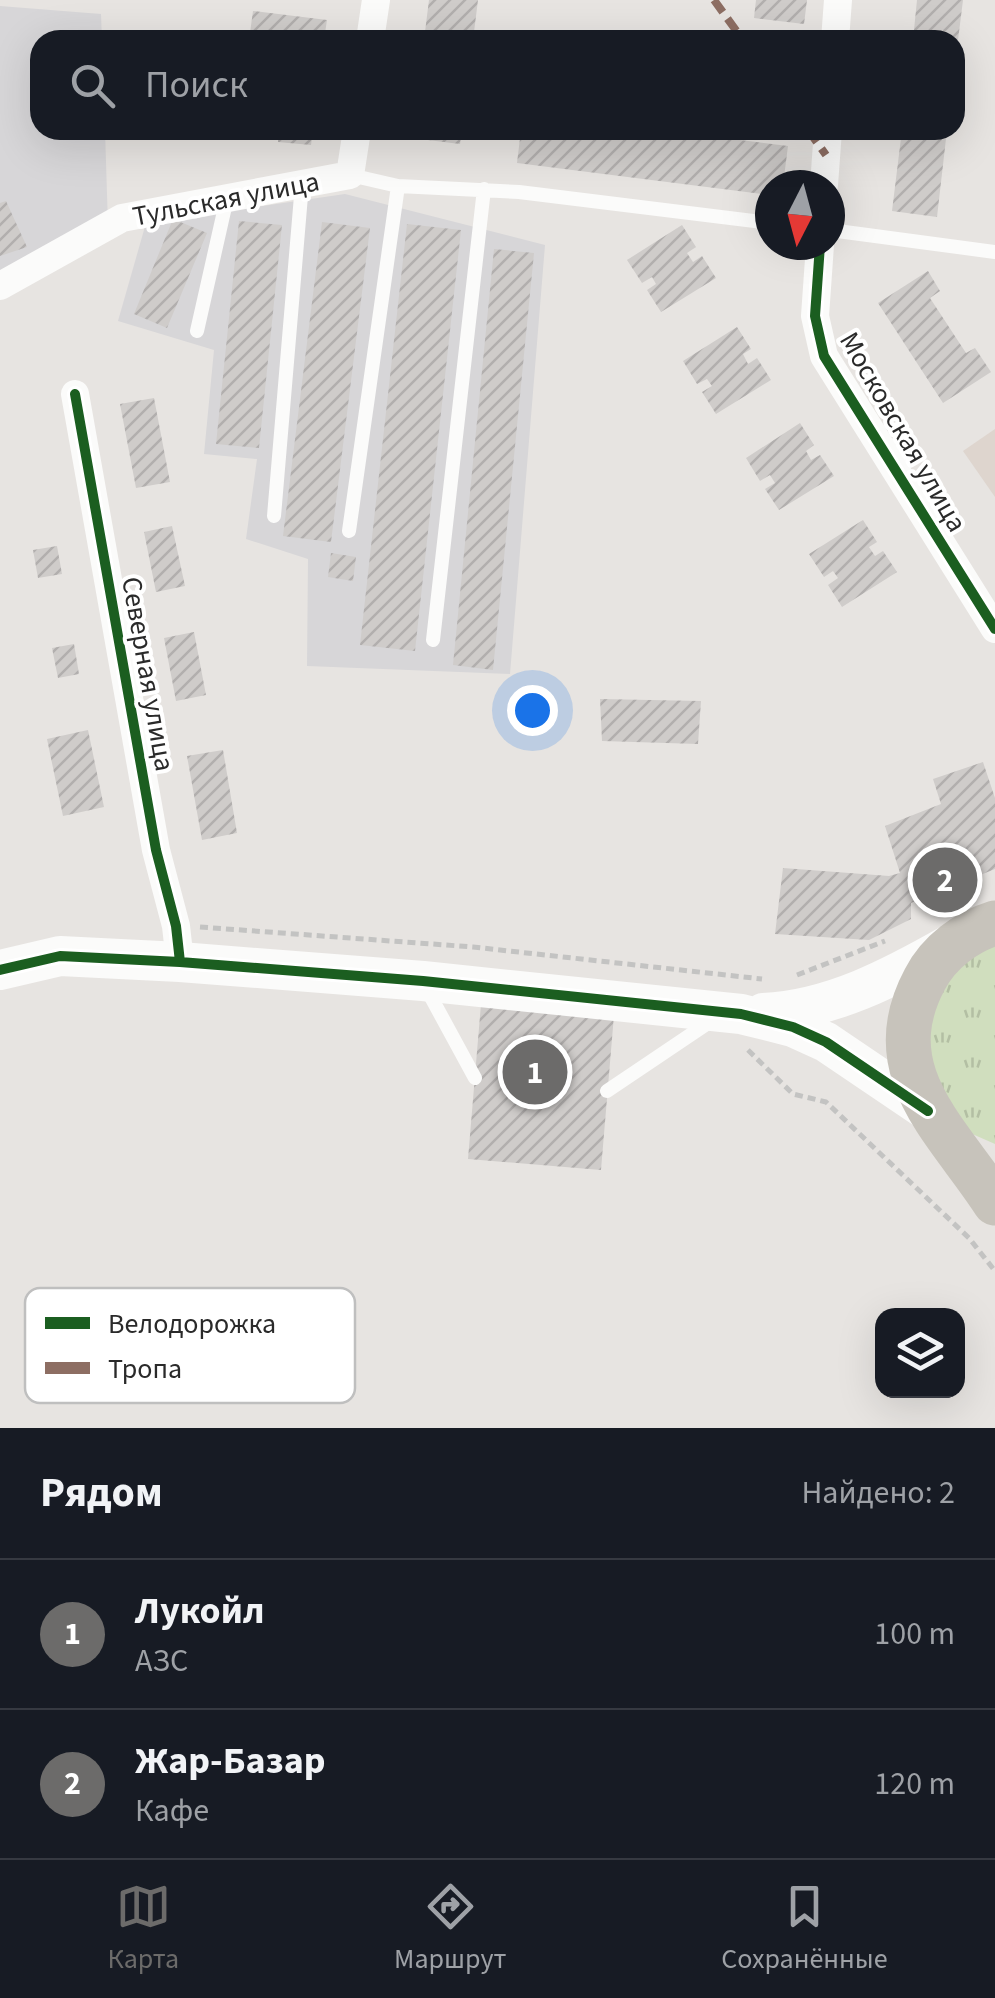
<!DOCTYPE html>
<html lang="ru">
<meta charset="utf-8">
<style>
body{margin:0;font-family:"Source Sans 3",sans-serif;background:#20242c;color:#f1f3f6}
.controls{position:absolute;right:30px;bottom:30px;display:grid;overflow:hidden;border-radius:20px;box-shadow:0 10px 40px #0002}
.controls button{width:90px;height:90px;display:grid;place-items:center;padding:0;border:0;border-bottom:2px solid #363941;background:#171b24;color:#f1f3f6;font:50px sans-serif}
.compass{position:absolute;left:755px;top:170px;width:90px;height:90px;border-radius:50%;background:#171b24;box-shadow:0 10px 40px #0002;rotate:186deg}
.you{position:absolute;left:532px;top:710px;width:35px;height:35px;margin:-25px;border:8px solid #fff;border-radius:50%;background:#1a73e8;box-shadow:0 0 0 15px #1a73e833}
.badge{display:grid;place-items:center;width:65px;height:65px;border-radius:50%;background:#6c6b6a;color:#fff;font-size:32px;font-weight:700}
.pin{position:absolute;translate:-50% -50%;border:5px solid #fff;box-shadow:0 2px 10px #0006}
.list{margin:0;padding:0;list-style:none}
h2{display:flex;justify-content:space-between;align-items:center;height:130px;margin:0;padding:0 40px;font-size:42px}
h2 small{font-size:32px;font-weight:400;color:#9ea1a6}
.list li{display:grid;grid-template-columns:65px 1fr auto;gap:30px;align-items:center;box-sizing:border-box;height:150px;padding:0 40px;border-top:2px solid #363941}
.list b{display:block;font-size:38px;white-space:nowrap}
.list p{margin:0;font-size:32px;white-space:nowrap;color:#9ea1a6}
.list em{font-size:32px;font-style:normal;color:#9ea1a6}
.icon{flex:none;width:55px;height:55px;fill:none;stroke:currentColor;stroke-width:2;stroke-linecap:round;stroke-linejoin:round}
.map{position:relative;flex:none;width:995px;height:1428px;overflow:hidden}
.search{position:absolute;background:#171b24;box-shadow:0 10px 40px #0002;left:30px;right:30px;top:30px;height:110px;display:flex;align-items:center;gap:25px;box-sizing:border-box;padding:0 35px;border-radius:30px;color:#9ea1a6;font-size:38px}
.sheet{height:430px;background:#171b24}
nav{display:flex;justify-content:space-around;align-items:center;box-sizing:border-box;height:140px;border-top:2px solid #363941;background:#171b24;font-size:28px;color:#9ea1a6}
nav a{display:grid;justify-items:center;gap:5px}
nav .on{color:#6c6b6a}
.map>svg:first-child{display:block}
</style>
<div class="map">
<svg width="995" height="1428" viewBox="0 0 995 1428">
<defs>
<pattern id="grass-tufts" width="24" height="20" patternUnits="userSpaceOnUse" patternTransform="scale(2.5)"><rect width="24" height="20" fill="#d0debe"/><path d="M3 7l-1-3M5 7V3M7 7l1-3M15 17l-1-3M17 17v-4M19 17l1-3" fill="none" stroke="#b3bfa3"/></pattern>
<pattern id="building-hatch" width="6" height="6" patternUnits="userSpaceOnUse" patternTransform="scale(2.5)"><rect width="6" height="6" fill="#cfccca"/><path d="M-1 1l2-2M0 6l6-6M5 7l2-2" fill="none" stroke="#b2afae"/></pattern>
</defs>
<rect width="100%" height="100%" fill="#e7e4e1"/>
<path fill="#d7d6d8" d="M0 6 101 14 102 40H40V130H105L108 226 0 274Z
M345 194 545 245 510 674 307 666 308 559 246 539 257 459 204 454 214 350 118 321 146 223Z"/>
<path fill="#ded5ce" d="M995 429V497L963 451Z"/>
<path fill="url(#grass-tufts)" d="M995 938V1144L970 1133 924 1063 940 980Z"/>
<path fill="url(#building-hatch)" d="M429 0H478L473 40H424Z
M756 0H807L804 24 754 18Z
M917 0H963L958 40H913Z
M253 11 327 20 324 40H249Z
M279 130H313L311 145 278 142Z
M413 130H462L460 144 412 138Z
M521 130H662L788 146 783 185H770V195L517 163Z
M902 130H947L937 217 892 211Z
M6 201 27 247 0 256V203Z
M173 219 207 233 167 328 134 314Z
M239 221 282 225 259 448 216 444Z
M322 222 370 228 331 542 283 536Z
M407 224 461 230 415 651 360 645Z
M682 225 696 247 687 253 693 262 702 256 716 278 661 312 647 290 656 284 652 277 642 283 627 260Z
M494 249 534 253 493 670 453 665Z
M928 271 940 291 930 298 966 353 975 348 991 372 943 403 878 303Z
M737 327 751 349 743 354 748 364 757 358 771 380 716 414 702 392 712 386 707 379 697 384 683 361Z
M154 398 170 482 136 488 120 404Z
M800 423 814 445 806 451 811 460 820 455 834 476 779 510 765 489 775 483 770 475 760 481 746 458Z
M863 520 877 542 869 547 875 556 883 551 897 572 842 607 828 585 838 578 833 571 824 577 809 554Z
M172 526 185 586 156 592 144 532Z
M57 546 62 574 38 578 33 550Z
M331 553 356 557 353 581 328 577Z
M194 632 206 695 176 701 164 638Z
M74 644 79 674 58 678 52 648Z
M600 699 701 701 698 744 602 741Z
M88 730 104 807 63 816 47 739Z
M223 750 237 833 202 840 187 756Z
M983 762 995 798V869L911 903V919L869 940 775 934 783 868 889 876 900 873 885 826 941 804 933 779Z
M481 1004 614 1015 601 1170 468 1159Z"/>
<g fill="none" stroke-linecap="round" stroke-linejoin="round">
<path stroke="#c3c3c2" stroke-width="5" stroke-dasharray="8 5" stroke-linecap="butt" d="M200 927 473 947 762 979
M797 975 885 941
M748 1050 793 1094 826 1102 969 1238 995 1271"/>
<path stroke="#fbfbfa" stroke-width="14" d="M350 175 398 186 519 192 770 223
M830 230 995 252
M197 331 227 198
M274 516 302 184
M349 531 398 186
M433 640 484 189
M425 986 475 1078
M607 1091 714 1019"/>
<path stroke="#fbfbfa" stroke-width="28" d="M370 40 376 0
M835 40 838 0
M824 185 828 130
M820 245 815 316 824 356 995 629
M0 286 122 218 350 175 357 130
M75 394 156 850 176 926 180 962"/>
<path stroke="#fbfbfa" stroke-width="40" d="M0 970 60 956 180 962 423 981 741 1014 793 1027 826 1042 928 1111
M763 1013C831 1010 893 977 951 944"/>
<path stroke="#c7c3bb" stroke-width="45" d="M995 923C966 932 939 952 925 979 875 1072 948 1130 995 1203"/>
<path stroke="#8d6e63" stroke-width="8" stroke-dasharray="15 8" stroke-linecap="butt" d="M714 0 743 40
M808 130 826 155"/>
<g stroke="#fff" stroke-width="16">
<path id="cycleway" d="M820 245 815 316 824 356 995 629
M75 394 156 850 176 926 180 962
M0 970 60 956 180 962 423 981 741 1014 793 1027 826 1042 928 1111"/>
</g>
<use href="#cycleway" stroke="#1b5e20" stroke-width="10"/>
</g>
<g text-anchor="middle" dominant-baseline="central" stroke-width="8" stroke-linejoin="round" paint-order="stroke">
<g font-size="28" fill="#2a2a2a" stroke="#fff">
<text transform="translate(226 199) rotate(-11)">Тульская улица</text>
<text transform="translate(903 432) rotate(60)">Московская улица</text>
<text transform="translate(148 674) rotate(80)">Северная улица</text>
</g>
</g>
<rect x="25" y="1288" width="330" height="115" rx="15" fill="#fff" stroke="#bfbfbf" stroke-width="2.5"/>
<rect x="45" y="1317" width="45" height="12" fill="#1b5e20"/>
<rect x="45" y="1362" width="45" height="12" fill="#8d6e63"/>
<g font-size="28" fill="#2a2a2a">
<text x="108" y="1333">Велодорожка</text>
<text x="108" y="1378">Тропа</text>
</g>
</svg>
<div class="controls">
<button><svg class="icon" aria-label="layers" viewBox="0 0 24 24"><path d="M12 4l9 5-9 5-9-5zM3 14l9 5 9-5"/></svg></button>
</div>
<svg class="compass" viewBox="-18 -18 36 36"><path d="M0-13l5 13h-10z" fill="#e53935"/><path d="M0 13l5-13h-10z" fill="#9ea1a6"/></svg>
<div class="you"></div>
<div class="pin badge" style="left:535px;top:1072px">1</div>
<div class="pin badge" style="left:945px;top:880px">2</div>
<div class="search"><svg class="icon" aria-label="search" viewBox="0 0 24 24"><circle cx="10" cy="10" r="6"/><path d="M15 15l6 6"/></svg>Поиск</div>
</div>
<section class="sheet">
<h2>Рядом<small>Найдено: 2</small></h2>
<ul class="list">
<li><span class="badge">1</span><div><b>Лукойл</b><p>АЗС</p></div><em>100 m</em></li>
<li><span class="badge">2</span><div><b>Жар-Базар</b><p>Кафе</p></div><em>120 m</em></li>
</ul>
</section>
<nav>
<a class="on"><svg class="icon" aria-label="map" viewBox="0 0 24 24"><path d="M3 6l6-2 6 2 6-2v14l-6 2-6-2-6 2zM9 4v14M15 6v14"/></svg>Карта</a>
<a><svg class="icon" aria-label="directions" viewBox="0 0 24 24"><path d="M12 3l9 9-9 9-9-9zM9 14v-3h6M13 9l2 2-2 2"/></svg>Маршрут</a>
<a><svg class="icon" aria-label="saved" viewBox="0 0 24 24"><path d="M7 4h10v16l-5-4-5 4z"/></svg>Сохранённые</a>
</nav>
